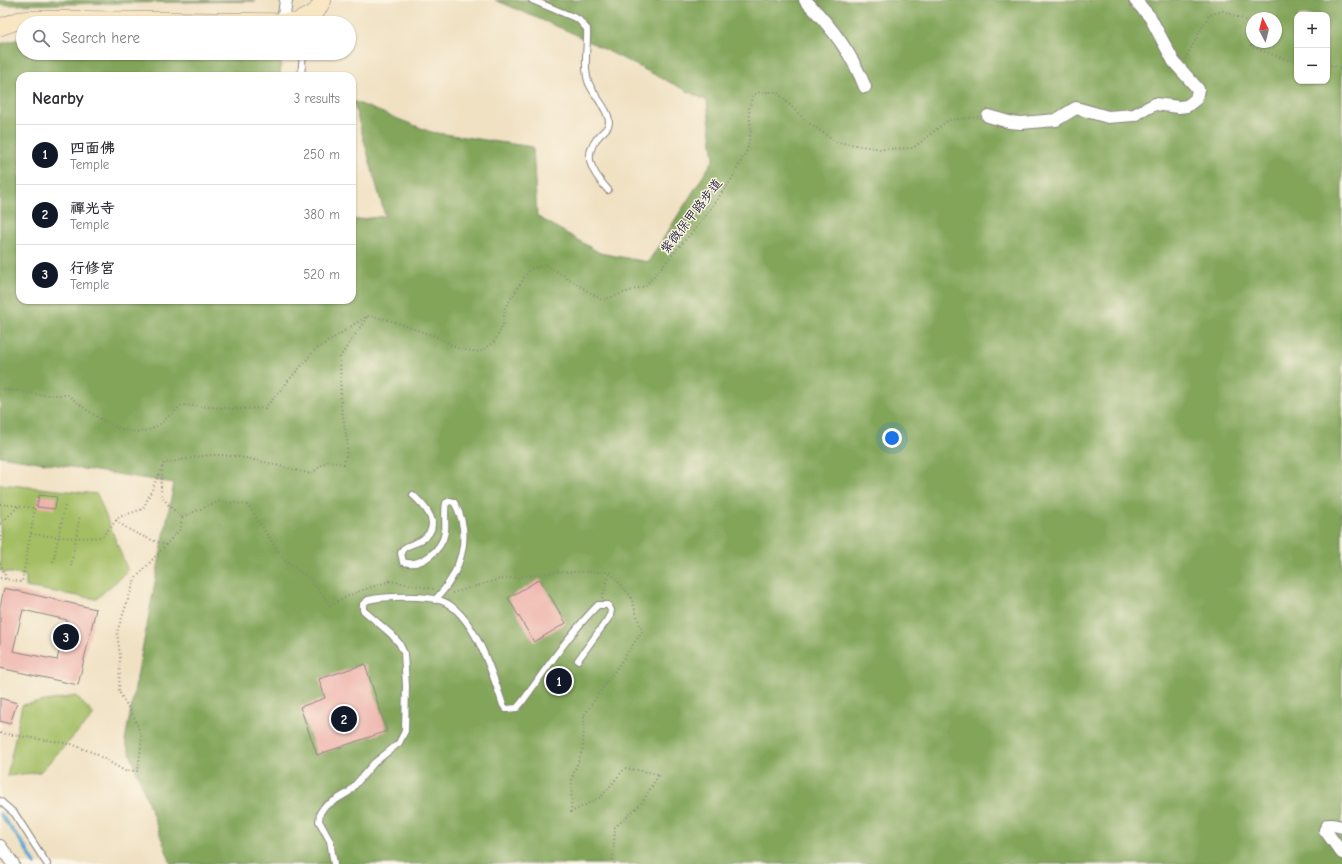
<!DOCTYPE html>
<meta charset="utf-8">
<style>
body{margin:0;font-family:"Comic Neue","LXGW WenKai TC",sans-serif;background:#f2f2f3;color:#2b2b33}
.controls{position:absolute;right:12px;top:12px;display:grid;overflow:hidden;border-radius:8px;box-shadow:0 1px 3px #0004}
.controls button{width:36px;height:36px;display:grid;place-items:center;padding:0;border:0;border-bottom:1px solid #e1e1e2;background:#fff;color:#2b2b33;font:20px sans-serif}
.compass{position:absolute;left:1246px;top:12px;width:36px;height:36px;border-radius:50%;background:#fff;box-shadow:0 1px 3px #0004;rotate:353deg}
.you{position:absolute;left:892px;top:438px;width:14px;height:14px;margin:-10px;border:3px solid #fff;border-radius:50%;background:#1a73e8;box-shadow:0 0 0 6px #1a73e833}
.badge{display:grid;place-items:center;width:26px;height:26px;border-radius:50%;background:#111827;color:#fff;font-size:13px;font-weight:700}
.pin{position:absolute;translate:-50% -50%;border:2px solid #fff;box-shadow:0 1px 4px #0006}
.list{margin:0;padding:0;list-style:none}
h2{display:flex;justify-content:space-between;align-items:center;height:52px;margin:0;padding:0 16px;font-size:17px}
h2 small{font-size:13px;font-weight:400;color:#7c7c81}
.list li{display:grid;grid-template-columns:26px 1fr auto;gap:12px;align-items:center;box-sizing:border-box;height:60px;padding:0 16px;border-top:1px solid #e1e1e2}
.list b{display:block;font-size:15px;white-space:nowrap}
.list p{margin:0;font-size:13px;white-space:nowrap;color:#7c7c81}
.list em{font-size:13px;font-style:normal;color:#7c7c81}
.icon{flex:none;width:22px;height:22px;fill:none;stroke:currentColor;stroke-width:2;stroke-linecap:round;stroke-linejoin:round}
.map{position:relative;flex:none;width:1342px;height:864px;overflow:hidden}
.search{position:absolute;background:#fff;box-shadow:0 1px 3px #0004;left:16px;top:16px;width:340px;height:44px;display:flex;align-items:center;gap:10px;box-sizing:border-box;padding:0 14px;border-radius:22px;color:#7c7c81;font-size:15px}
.panel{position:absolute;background:#fff;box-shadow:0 1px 3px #0004;left:16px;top:72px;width:340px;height:232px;border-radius:12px}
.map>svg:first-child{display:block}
</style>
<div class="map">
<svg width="1342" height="864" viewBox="0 0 1342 864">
<rect width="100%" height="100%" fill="#fcf5e5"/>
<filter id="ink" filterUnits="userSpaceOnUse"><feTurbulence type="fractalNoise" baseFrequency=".025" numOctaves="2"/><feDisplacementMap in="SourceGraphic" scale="8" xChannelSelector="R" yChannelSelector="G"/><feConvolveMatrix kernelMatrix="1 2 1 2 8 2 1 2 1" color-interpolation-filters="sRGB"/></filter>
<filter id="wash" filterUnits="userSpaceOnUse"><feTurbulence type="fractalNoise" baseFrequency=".012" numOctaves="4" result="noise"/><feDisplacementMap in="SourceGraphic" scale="16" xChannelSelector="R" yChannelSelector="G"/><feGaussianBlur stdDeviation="0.9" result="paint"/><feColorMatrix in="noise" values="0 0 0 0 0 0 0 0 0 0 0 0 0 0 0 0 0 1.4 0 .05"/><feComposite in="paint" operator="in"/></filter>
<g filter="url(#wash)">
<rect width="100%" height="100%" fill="#f0e1c3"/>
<path fill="#a3be64" stroke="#627050" d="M0 484 97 494 128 571 96 599 26 587V576L0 571Z
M76 696 94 715 40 772 7 776 22 705Z"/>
<path fill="#82a55a" stroke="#52644a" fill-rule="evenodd" d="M0 0H253L255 1 0 5Z
M495 0H1342V864H171L125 740 174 483 0 456V44L23 38V53H282L280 76H20V300H352V217L355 220 385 216 353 101 431 132 533 147 537 216 600 253 648 262 714 159 707 101 570 32ZM1297 15H1327V81H1297ZM1252 18H1276V42H1252Z"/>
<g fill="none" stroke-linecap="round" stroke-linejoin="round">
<path stroke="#5aa6d3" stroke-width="3.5" d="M0 814 23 844 35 864"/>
</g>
<g id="blocks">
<path fill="#eeb3ac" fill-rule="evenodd" d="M39 495 57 497 55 509 37 507Z
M540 579 566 623 534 642 508 598Z
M4 588 96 609 78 685 0 668V607ZM23 610 67 620 57 660 13 651Z
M365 664 387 731 317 755 300 707 325 698 319 679Z
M557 674 566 679 562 689 552 684Z
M0 698 17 703 10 724 0 721Z"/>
</g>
</g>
<g filter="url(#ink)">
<use href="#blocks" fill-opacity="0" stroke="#89827f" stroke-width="1"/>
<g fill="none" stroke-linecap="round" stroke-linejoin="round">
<g stroke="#89827f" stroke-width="8">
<path id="lane" d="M532 0 578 19 587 29C588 46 583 65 588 81 592 94 609 109 609 122 609 128 604 131 601 134 580 155 592 172 608 190
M301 76 303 53
M413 495C427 508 444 527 420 541 414 544 408 545 403 549L401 553 403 562C421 568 442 550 445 532 446 522 444 512 446 503L450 501 454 502C474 536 460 574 435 600
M0 801 15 814 47 864
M334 864 330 841 319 821 320 813 324 807 349 792 374 763 399 743 405 731 406 686 404 653 399 643 391 634 363 610V604L368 600C386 596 424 595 442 601 474 613 493 675 503 705L506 709 517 708 522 702C546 669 569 634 598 605H608L611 610 610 616 578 660"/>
</g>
<g stroke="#89827f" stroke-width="14">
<path id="street" d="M805 0C830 25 852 53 865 87
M283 23 286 0
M988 116 1009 122 1021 123 1056 120 1076 108 1108 117 1134 115 1155 104 1179 107 1187 106 1196 99 1198 89 1174 62 1150 17 1135 0
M1342 827 1333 825H1328L1325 830 1342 853
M0 846 13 864"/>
</g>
<g stroke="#89827f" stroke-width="18">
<path id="secondary" d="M0 27 20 20 36 19 296 22 316 12 323 0"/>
</g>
<path stroke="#89827f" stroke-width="2" stroke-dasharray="1 3" stroke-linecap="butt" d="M1185 59 1209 15 1223 11 1249 22 1251 47 1288 60H1297
M1327 64 1342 69
M0 389 43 395H68C88 411 127 444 155 427 165 421 173 412 182 405L240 409 265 408 314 351 367 316 386 319 435 336 459 349 480 352 495 341 503 325 505 308 529 270 545 264 602 300 645 286 701 222 731 180 747 150 751 131 749 109 753 95 760 92H777L806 121 836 142 881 149 913 148 948 120 978 117
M0 504 35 508
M182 517 220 501 248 505 284 560 310 579 330 605 357 592 390 581 434 589
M116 520C131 533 147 538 165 545
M0 524 19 506
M0 532V541
M31 534C55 537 77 539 102 537L119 517 143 509 164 463C181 461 204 454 221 455 252 457 281 467 311 474L327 461 344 464 348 446 341 405 340 357 367 317
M53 562 65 506
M0 563 7 580
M71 566 80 515
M0 578 22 582 37 497
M452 593 497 580 556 572H610
M602 598 610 572 631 597 642 632 584 715 583 748 572 778 571 812 601 797 625 768 659 774 641 804 615 827 613 860 615 864
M0 733 71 744 94 753 125 771H138L142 738 134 717 119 692 120 656 117 632 135 579 181 528 182 517C159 497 159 497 163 467"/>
<use href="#lane" stroke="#fff" stroke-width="6"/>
<use href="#street" stroke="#fff" stroke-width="12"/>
<use href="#secondary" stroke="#f9e7c3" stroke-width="17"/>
</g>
</g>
<g text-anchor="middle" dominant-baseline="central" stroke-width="3" stroke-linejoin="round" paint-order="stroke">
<g font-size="13" fill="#22223b" stroke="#fcf5e5">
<text transform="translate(691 216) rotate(-52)">紫微保甲路步道</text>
</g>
</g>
</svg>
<div class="controls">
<button>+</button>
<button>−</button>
</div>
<svg class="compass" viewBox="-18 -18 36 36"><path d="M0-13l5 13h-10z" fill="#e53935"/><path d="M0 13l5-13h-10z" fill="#7c7c81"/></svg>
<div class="you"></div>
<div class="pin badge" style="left:559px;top:681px">1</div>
<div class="pin badge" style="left:344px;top:719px">2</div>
<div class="pin badge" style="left:66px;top:637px">3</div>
<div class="search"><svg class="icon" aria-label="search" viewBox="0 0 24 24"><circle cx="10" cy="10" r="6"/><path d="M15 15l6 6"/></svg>Search here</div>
<section class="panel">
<h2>Nearby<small>3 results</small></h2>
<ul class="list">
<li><span class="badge">1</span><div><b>四面佛</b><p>Temple</p></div><em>250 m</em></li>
<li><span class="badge">2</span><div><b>禪光寺</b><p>Temple</p></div><em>380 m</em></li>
<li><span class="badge">3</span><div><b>行修宮</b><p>Temple</p></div><em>520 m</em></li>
</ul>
</section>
</div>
